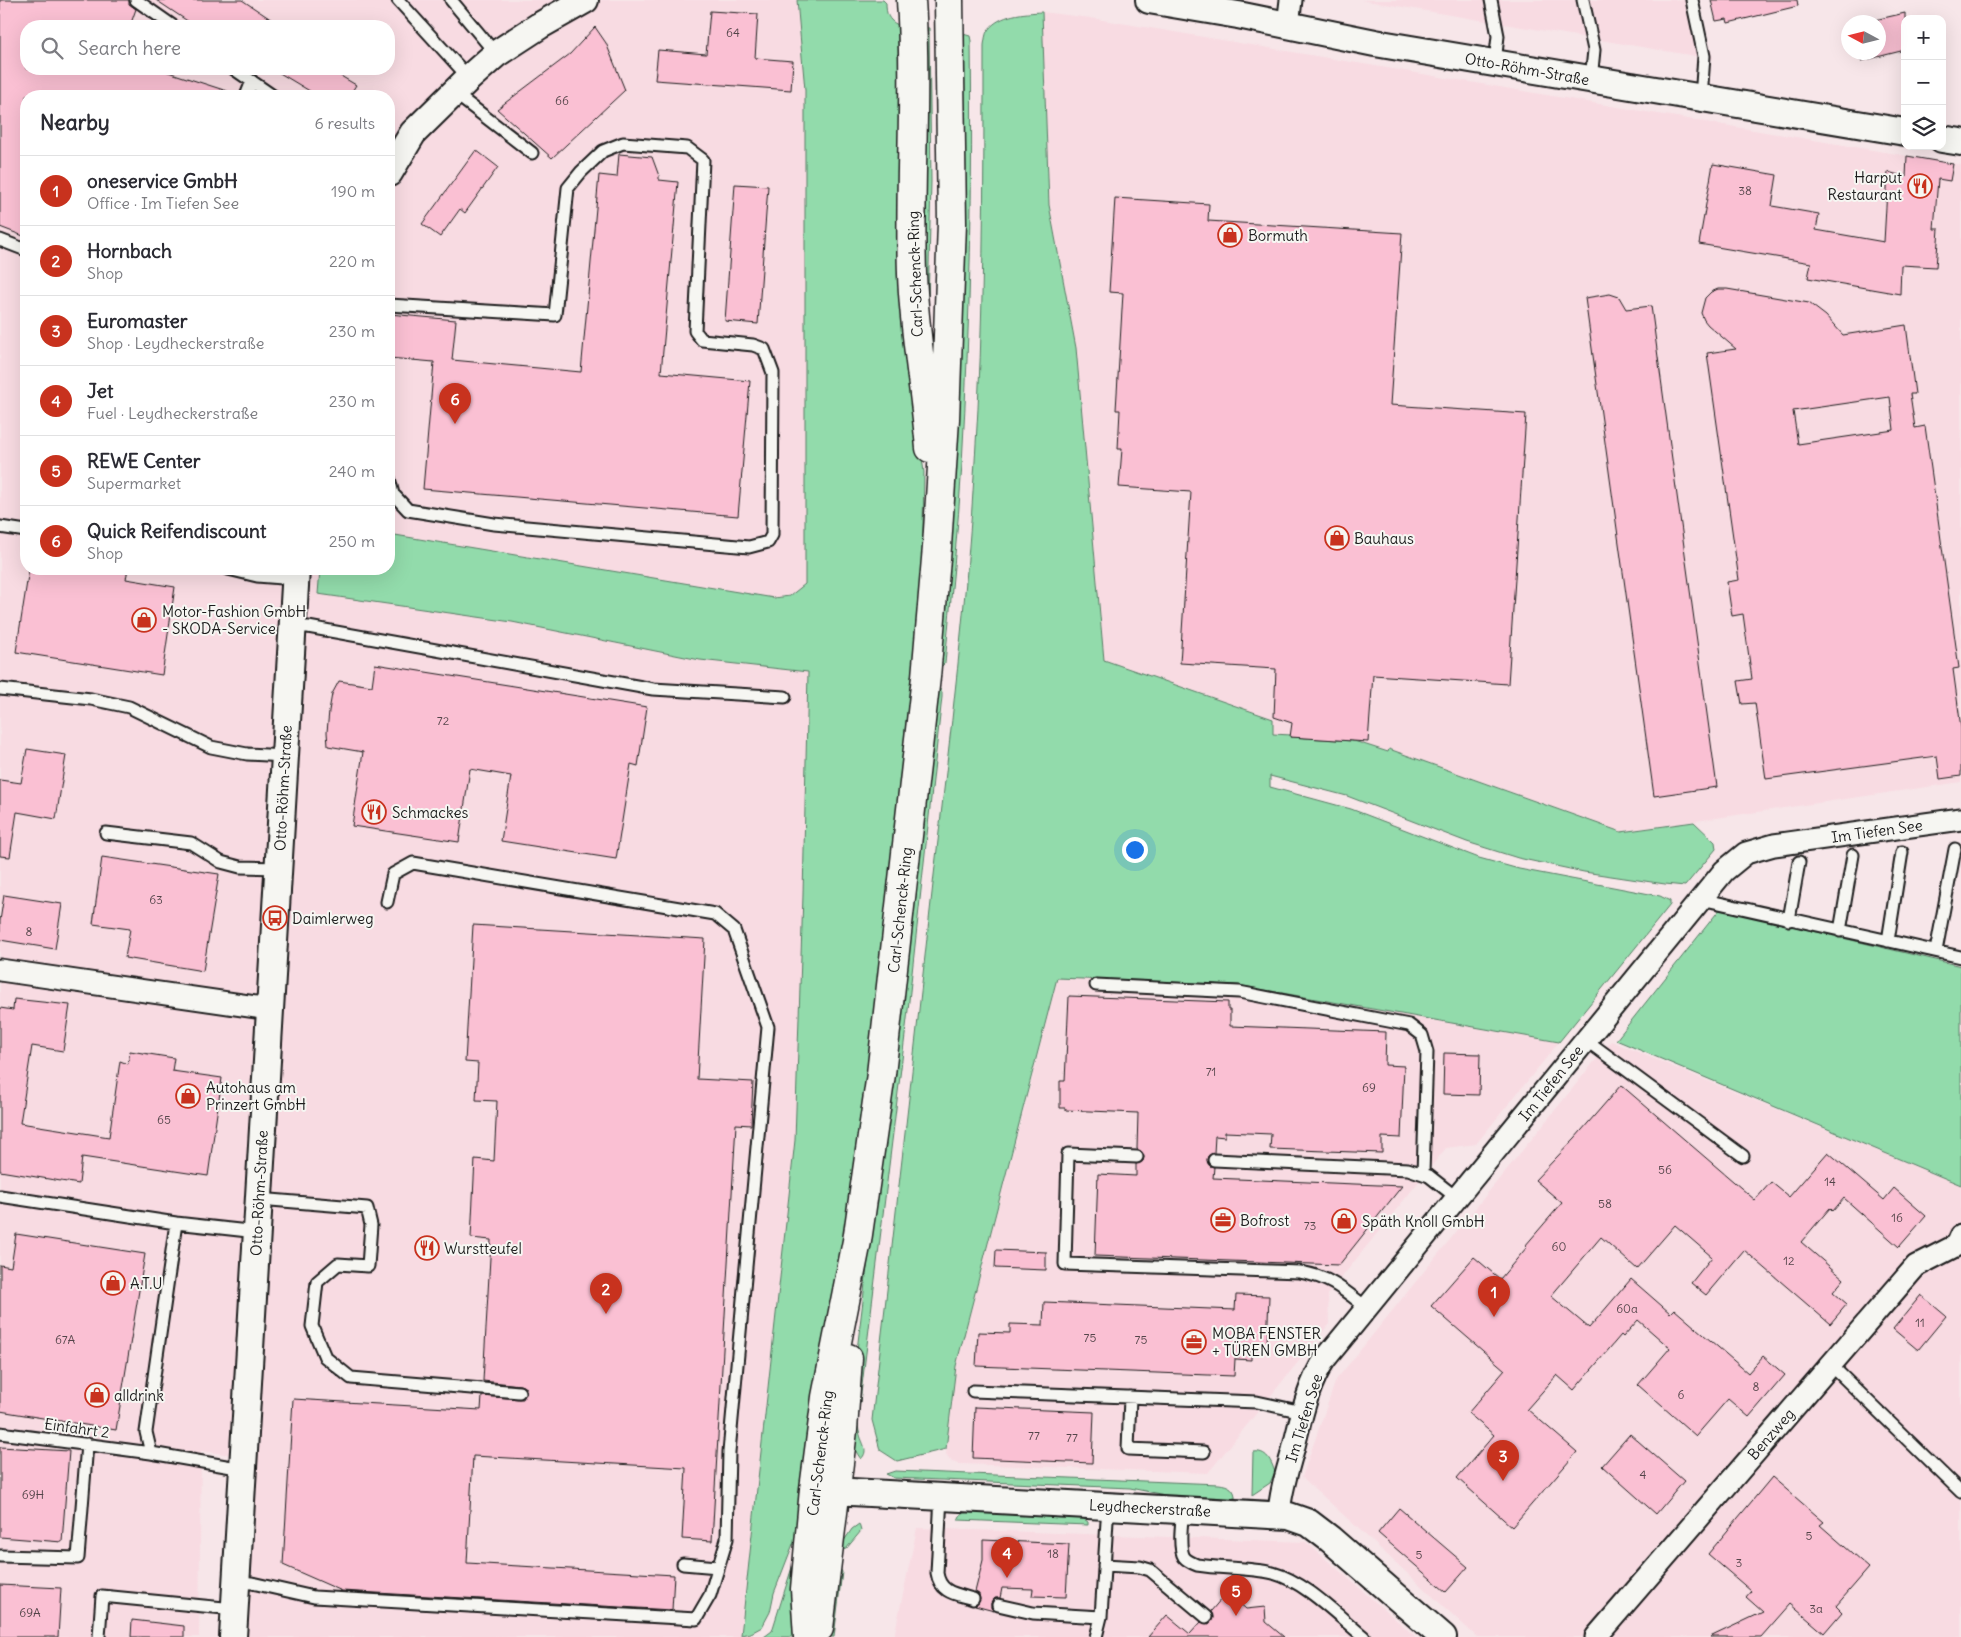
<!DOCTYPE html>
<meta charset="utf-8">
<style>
body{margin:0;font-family:Delius,sans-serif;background:#f2f2f3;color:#2b2b33}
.controls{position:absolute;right:15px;top:15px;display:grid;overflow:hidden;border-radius:10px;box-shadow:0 5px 20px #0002}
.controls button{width:45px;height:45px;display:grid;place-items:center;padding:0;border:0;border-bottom:1px solid #e1e1e2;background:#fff;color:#2b2b33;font:25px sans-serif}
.compass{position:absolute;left:1841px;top:15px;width:45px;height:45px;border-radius:50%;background:#fff;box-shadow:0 5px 20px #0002;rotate:277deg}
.you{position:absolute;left:1134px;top:849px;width:18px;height:18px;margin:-12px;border:4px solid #fff;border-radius:50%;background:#1a73e8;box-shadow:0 0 0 8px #1a73e833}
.badge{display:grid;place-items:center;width:32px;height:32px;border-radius:50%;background:#c8321e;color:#fff;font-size:16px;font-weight:700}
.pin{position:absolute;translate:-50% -41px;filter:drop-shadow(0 1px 2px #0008)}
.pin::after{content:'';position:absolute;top:26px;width:18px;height:15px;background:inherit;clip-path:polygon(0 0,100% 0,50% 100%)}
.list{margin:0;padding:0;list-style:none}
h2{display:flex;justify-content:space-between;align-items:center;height:65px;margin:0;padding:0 20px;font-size:21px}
h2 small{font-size:16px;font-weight:400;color:#7c7c81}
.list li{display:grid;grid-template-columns:32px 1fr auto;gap:15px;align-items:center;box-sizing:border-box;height:70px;padding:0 20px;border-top:1px solid #e1e1e2}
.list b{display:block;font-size:19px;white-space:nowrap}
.list p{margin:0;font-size:16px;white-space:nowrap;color:#7c7c81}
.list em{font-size:16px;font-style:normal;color:#7c7c81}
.icon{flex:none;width:28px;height:28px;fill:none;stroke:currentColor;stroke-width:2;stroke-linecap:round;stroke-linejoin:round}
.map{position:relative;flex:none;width:1961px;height:1637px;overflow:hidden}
.search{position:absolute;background:#fff;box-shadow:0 5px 20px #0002;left:20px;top:20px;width:375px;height:55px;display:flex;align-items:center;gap:12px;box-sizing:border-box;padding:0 18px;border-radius:20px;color:#7c7c81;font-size:19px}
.panel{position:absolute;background:#fff;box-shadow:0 5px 20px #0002;left:20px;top:90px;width:375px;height:485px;border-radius:20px}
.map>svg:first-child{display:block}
</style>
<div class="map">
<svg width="1961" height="1637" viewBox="0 0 1961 1637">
<rect width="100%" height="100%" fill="#f7e6e9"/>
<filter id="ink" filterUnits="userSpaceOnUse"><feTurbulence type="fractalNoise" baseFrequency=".02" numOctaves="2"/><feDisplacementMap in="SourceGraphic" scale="10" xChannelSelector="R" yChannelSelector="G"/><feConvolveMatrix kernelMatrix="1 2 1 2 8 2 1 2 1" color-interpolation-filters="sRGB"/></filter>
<g filter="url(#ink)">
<path fill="#f8dbe2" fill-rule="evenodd" d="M0 0H797L805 90V584L790 596 774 598 389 534V96H26V569H320L318 594 512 622 700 660 808 672 803 895 795 1140 740 1637H224L233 1455 201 1451 199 1637H0ZM26 26H389V69H26Z
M1361 0H1698L1713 59Z
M1042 12 1091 18 1961 165V782L1621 832 1389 749 1388 752 1354 741 1290 737V735L1273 734V719L1104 660 1076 348 1049 205Z
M1057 978 1237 985 1559 1042 1476 1144 1446 1148 1328 1294 1329 1324 1208 1473 960 1464 952 1462 946 1454 956 1366 1031 1083Z
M1611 1041 1961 1185V1637H1477L1302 1477 1336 1380Z
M917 1528 1306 1542 1416 1637H894Z"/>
<path fill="#92dbab" stroke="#577c64" d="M797 0H883L886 3C886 14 888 20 898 25L901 313 924 472 922 581 855 1181 802 1544H793L774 1593 770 1612 762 1627 751 1633 741 1635 795 1140 803 895 808 672 700 660 512 622 318 594 320 569H389V534L774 598 790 596 805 584V90Z
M1042 12 1049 205 1076 348 1104 660 1273 719V734L1291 735V737L1354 741 1388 752 1389 749 1621 832 1694 822 1715 842 1716 849 1685 886 1665 884 1584 872 1518 858 1467 842 1347 796 1270 776V787L1351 809 1479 858 1519 869 1660 896 1670 901V905L1559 1042 1237 985 1057 978 956 1366 946 1449 897 1461 880 1450 872 1420C893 1238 914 1057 934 875 950 738 967 600 975 461 984 323 984 184 984 45 985 40 985 34 988 30 1000 14 1024 13 1042 12Z
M921 27 929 28 931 181 928 307H920Z
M963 34 970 36 971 41C973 182 970 323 962 464 958 530 951 597 945 663L940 668Z
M937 685 942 692V697L907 1019 858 1418C858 1424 858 1429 860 1435 863 1445 869 1451 861 1459 851 1447 851 1432 849 1417Z
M1720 909 1961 966V1185L1616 1040Z
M1253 1452C1267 1450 1271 1461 1275 1472L1270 1483 1252 1495Z
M895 1471 1219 1484C1229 1485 1236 1489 1235 1500L1180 1498 1130 1488 894 1478 886 1474Z
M970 1512 1081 1517 1088 1522V1525L958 1520 961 1514Z
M859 1524 861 1531 846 1549 841 1550 839 1548 852 1529Z
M800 1559 795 1637H764L772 1631 793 1564Z
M838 1565 842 1572 834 1637H825Z"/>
<path fill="#fac0d3" stroke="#1c1c1c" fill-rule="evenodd" d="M0 0H129V4L136 9 130 26H26V69H159L233 93 232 96H26V237L0 227Z
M156 0H242L281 26H195Z
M1711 0H1797L1798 6 1728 23 1727 19 1716 21Z
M710 11 758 14 755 58 793 61 791 90 655 80 658 50 706 54Z
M1905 13V50L1861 61 1858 52H1878V22H1866Z
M595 27 606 43 625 90 552 158 497 109 570 54Z
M273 69H329L356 85 349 96H318Z
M476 150 498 167 465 213 460 209 440 237 422 224Z
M619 154 652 157 659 176V180L678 182 661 373 750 381 738 516 423 489 434 362 389 358V314L456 320 452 360 581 372 599 175 617 177Z
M1907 156 1953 164 1950 181 1938 179 1934 229H1939L1936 267 1901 265 1900 294 1808 278 1811 263 1699 244 1713 164 1777 175 1772 206 1819 214 1816 230 1884 242 1888 172 1906 177Z
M735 184 768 186 758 324 725 321Z
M1115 198 1209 204 1208 221 1402 233 1390 405 1526 414 1508 684 1373 675 1368 742 1290 737 1292 723 1274 717 1276 669 1180 663 1191 492 1119 487 1122 449H1118L1120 410H1116L1123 293 1109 292Z
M1718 289H1727L1809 303 1826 316 1843 335 1906 325 1915 394H1910L1915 428 1925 426 1959 668 1953 669 1961 728V776L1940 779 1937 756 1766 779 1755 703 1742 704 1738 681 1752 679 1743 614 1732 616 1727 582 1739 580 1707 353 1736 349 1708 325 1704 320 1701 313 1705 298 1711 292ZM1890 397 1894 430 1798 444 1793 411Z
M1610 294 1619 297 1626 309 1651 306 1717 787 1654 796 1585 298Z
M29 569H128L126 579 175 587 162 675 16 652Z
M375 664 647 707 638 766 631 764 616 859 501 841 511 776 470 769 459 842 352 826 363 752 328 746 327 732 329 711 332 694 339 681 372 686Z
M27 749 66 755 56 819 17 812 10 857 0 856V780L21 783Z
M102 857 219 874 203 971 125 958 130 929 93 924Z
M4 895 62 904 55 949 0 940V921Z
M473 925 705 939 697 1079 753 1082 751 1125 736 1124 712 1541 682 1539 686 1468 473 1456 467 1563 674 1575 672 1610 342 1591 283 1565 293 1399 481 1410 482 1396 519 1399H523L526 1393V1388L520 1385 483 1381 491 1240 471 1238 475 1159 494 1161 497 1101 476 1100 478 1063 465 1062Z
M1069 996 1228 1002V1010H1230V1026L1386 1032 1385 1065 1404 1066 1401 1138 1382 1137V1153L1270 1149 1271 1134 1225 1132V1137L1215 1136 1214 1153 1208 1156 1207 1160 1210 1166 1214 1167 1213 1178 1402 1186 1339 1265 1095 1256 1098 1174 1136 1176V1164L1143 1161 1144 1157 1141 1151 1137 1149 1138 1113 1065 1110V1108H1060V1081H1065Z
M14 999 70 1005 63 1051 32 1046 20 1123 109 1137 120 1061 128 1064 130 1051 174 1058 172 1071 222 1078 208 1176 82 1157 79 1184 0 1171V1008L13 1010Z
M1444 1053 1480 1054 1479 1095 1443 1094Z
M1621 1085 1755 1200 1771 1182 1789 1197 1828 1152 1884 1200 1894 1188 1926 1216 1899 1247 1844 1198 1833 1211 1830 1208 1801 1242 1844 1279 1833 1292 1847 1304 1830 1324 1744 1250 1706 1295 1691 1283 1712 1257 1675 1225 1637 1269 1601 1237 1551 1296 1589 1328 1631 1279 1670 1313 1674 1309 1748 1373 1763 1356 1785 1375 1749 1417 1728 1399 1696 1436 1638 1385 1670 1348 1638 1320 1623 1337 1621 1335 1574 1390 1557 1375 1527 1409 1577 1452 1512 1527 1457 1478 1494 1435 1468 1413 1505 1370 1431 1306 1474 1257 1500 1279 1527 1247 1525 1246 1562 1203 1535 1180 1575 1138Z
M16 1234 145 1254 116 1430 0 1411V1265L11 1267Z
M996 1250 1046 1252V1270L995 1268Z
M1236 1295 1269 1296 1267 1345 1251 1344V1360L1235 1359 1234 1376 976 1366 978 1332 1010 1333V1324L1043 1325 1044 1302 1235 1310Z
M1921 1295 1946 1316 1918 1350 1893 1329Z
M975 1407 1094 1412 1092 1463 973 1458Z
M1630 1434 1684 1481 1656 1514 1602 1466Z
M0 1447 69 1451 62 1542 0 1537Z
M1772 1477 1824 1522 1820 1525 1869 1568 1836 1606 1842 1612 1824 1633 1790 1604 1761 1637H1710L1763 1612 1746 1597 1751 1591 1708 1554Z
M1399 1508 1468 1567 1446 1592 1378 1533Z
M983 1540 1069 1544 1066 1597 1032 1596 1033 1589 1002 1588 1000 1598H995L991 1603V1608L994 1611 975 1606 980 1600 979 1594 975 1592 983 1560Z
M0 1585 61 1588 58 1637H0Z
M1227 1592 1246 1609 1265 1607 1266 1622 1284 1637H1148L1167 1615 1190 1634 1201 1622 1209 1624 1213 1618 1211 1611Z
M132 1620 184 1626V1637H131Z"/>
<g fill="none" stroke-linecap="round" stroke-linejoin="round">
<g stroke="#1c1c1c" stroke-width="15">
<path id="service" d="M136 0 173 26
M398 0 469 78
M451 0 496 54
M1491 0 1498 36 1495 63
M1583 0 1594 50 1591 80
M1692 0 1704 56 1701 98
M234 69 273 96
M453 92 532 153
M246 96 252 81
M0 240 26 250
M389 305 555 315 568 188 581 172 603 151 623 143 687 148 703 160 695 331 702 340 753 345 764 349 773 373 772 535 768 542 749 547 494 524 408 510 393 494 389 478
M0 527 26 531
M228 569 257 576 295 579
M292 627H308L653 689 785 697
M0 689 91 699 129 707 211 747 247 754 285 756
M106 833 191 843 221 862 240 867 278 868
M1701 899 1961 957
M1789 920 1799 862
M1840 931 1853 855
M1888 941 1902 852
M1936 951 1955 849
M1096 985 1239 992 1409 1025 1422 1035 1427 1052 1423 1173
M1586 1040 1743 1156
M1137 1157 1068 1154 1065 1264 1300 1272C1330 1277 1344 1290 1367 1308
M1214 1160 1408 1169 1429 1176 1457 1198
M0 1196 176 1223
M259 1199 367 1208 371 1225 368 1266 338 1264 317 1282 312 1326 325 1357 351 1378 519 1392
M1831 1365 1961 1492
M973 1391 1257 1402 1303 1412
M1130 1397 1128 1449 1204 1452
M0 1433 151 1453
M243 1469 151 1453 146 1432 176 1223 257 1232
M941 1496 937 1573C940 1593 956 1594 973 1599
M1183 1509C1182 1520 1178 1547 1184 1557 1187 1561 1192 1563 1197 1565 1222 1569 1249 1567 1273 1573 1306 1582 1338 1616 1364 1637
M0 1556 78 1558 87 1444
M683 1564 718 1567
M1104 1565 1140 1567 1150 1570 1206 1617
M236 1582 252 1583 314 1597 696 1619 710 1595 727 1539 729 1452 768 1027 734 930 715 914 413 863 393 874 387 902
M998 1605 1033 1613 1101 1617
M99 1637 102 1596 234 1609
M1096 1637 1101 1617 1108 1505"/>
</g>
<g stroke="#1c1c1c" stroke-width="25">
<path id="minor" d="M1288 25 1291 0
M0 970 270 1009
M1279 1515C1280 1493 1287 1472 1293 1450 1301 1419 1307 1386 1325 1359L1724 871 1746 853 1774 845 1961 819
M1596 1637 1916 1266 1957 1245 1961 1236"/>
</g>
<g stroke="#1c1c1c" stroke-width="30">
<path id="tertiary" d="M1149 0 1238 15 1375 43 1905 132
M1942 139 1961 142
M389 173 413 133 469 78 496 54 539 26 585 0
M815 1490 1289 1516 1309 1523 1330 1539 1443 1637
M233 1637 296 569"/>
</g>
<g stroke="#1c1c1c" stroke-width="31">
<path id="secondary" d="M911 0C917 91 909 183 912 274 914 332 925 390 930 448
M819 1628 843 1430 848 1358
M808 1637 805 1589 814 1489 826 1397 857 1241 881 1074 926 677 937 547 945 419 952 223 949 0"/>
</g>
<use href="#service" stroke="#f6f6f2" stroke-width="11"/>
<use href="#minor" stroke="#f6f6f2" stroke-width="21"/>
<use href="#tertiary" stroke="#f6f6f2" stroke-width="26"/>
<use href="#secondary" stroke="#f6f6f2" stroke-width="28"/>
</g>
</g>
<defs>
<g id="restaurant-ring" transform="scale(1.25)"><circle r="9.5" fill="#f6f6f2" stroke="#c8321e" stroke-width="1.5"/><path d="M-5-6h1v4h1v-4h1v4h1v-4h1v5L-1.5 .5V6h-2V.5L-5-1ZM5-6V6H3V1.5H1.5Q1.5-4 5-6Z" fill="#c8321e"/></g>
<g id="shop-ring" transform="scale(1.25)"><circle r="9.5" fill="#f6f6f2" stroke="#c8321e" stroke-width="1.5"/><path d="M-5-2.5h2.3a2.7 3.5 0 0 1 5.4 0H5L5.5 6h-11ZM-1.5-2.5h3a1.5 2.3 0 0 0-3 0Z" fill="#c8321e"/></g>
<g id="bus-ring" transform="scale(1.25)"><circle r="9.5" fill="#f6f6f2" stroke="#c8321e" stroke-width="1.5"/><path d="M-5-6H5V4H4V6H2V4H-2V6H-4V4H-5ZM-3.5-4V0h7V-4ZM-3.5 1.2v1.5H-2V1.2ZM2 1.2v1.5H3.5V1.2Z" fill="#c8321e"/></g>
<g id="office-ring" transform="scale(1.25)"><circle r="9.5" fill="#f6f6f2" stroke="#c8321e" stroke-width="1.5"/><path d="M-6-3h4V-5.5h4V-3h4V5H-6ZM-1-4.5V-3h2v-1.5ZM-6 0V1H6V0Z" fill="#c8321e"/></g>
</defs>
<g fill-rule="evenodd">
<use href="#restaurant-ring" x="1920" y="186"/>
<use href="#shop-ring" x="1230" y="235"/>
<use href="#shop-ring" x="1337" y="538"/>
<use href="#shop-ring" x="144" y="620"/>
<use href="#restaurant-ring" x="374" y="812"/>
<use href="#bus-ring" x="275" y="918"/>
<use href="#shop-ring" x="188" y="1096"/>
<use href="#office-ring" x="1223" y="1220"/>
<use href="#shop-ring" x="1344" y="1221"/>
<use href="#restaurant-ring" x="427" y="1248"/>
<use href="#shop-ring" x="113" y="1283"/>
<use href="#office-ring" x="1194" y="1342"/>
<use href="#shop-ring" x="97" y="1395"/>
</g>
<g text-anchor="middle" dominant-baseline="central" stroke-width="4" stroke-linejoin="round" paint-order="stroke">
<g font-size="12" fill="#54454a">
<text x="733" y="32">64</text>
<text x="562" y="100">66</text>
<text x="1745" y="190">38</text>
<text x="443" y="720">72</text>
<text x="156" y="899">63</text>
<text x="29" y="931">8</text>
<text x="1211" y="1071">71</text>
<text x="1369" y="1087">69</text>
<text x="164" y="1119">65</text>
<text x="1665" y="1169">56</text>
<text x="1830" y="1181">14</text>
<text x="1605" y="1203">58</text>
<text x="1897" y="1217">16</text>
<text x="1310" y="1225">73</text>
<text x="1559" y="1246">60</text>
<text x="1789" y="1260">12</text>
<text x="1627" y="1308">60a</text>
<text x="1920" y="1322">11</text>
<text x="1090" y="1337">75</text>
<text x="65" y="1339">67A</text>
<text x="1141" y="1339">75</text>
<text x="1756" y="1386">8</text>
<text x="1681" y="1394">6</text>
<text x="1034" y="1435">77</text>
<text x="1072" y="1437">77</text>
<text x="1643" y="1474">4</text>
<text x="33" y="1494">69H</text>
<text x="1809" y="1535">5</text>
<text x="1053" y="1553">18</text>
<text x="1419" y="1554">5</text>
<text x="1739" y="1562">3</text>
<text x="1816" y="1608">3a</text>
<text x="30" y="1612">69A</text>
</g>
<g font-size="15" fill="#1c1c1c" stroke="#f6f6f2">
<text transform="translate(1527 69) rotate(10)">Otto-Röhm-Straße</text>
<text transform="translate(915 274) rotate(-92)">Carl-Schenck-Ring</text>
<text transform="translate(283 788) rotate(-87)">Otto-Röhm-Straße</text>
<text transform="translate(1877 831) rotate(-8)">Im Tiefen See</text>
<text transform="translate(900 910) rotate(-84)">Carl-Schenck-Ring</text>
<text transform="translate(1551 1083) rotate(-51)">Im Tiefen See</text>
<text transform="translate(259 1193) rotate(-87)">Otto-Röhm-Straße</text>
<text transform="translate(1304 1418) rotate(-73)">Im Tiefen See</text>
<text transform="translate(77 1428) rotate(8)">Einfahrt 2</text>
<text transform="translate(1771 1434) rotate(-49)">Benzweg</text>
<text transform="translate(820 1453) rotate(-83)">Carl-Schenck-Ring</text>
<text transform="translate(1150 1508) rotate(3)">Leydheckerstraße</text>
</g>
<g font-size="15" fill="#1c1c1c" stroke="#f6f6f2" text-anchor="start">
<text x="1902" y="177" text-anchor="end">Harput<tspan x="1902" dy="17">Restaurant</tspan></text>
<text x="1248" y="235">Bormuth</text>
<text x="1354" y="538">Bauhaus</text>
<text x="162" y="611">Motor-Fashion GmbH<tspan x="162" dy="17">- SKODA-Service</tspan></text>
<text x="392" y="812">Schmackes</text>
<text x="292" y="918">Daimlerweg</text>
<text x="206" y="1087">Autohaus am<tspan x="206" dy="17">Prinzert GmbH</tspan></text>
<text x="1240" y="1220">Bofrost</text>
<text x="1362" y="1221">Späth Knoll GmbH</text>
<text x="444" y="1248">Wurstteufel</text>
<text x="130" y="1283">A.T.U</text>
<text x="1212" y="1333">MOBA FENSTER<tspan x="1212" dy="17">+ TÜREN GMBH</tspan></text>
<text x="114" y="1395">alldrink</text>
</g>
</g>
</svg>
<div class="controls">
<button>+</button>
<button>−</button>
<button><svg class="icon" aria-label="layers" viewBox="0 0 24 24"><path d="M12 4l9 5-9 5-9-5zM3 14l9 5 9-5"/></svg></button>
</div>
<svg class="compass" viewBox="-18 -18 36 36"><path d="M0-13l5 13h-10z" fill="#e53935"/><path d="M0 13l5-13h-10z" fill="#7c7c81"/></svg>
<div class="you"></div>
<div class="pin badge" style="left:1494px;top:1317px">1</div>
<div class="pin badge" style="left:606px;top:1314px">2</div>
<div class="pin badge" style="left:1503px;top:1481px">3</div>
<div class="pin badge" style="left:1007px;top:1578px">4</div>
<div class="pin badge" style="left:1236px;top:1616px">5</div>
<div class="pin badge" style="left:455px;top:424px">6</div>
<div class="search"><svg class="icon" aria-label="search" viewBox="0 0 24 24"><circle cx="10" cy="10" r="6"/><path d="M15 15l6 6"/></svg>Search here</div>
<section class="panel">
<h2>Nearby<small>6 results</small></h2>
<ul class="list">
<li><span class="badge">1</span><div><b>oneservice GmbH</b><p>Office · Im Tiefen See</p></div><em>190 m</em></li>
<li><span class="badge">2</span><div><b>Hornbach</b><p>Shop</p></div><em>220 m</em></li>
<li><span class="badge">3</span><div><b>Euromaster</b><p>Shop · Leydheckerstraße</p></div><em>230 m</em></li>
<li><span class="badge">4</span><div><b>Jet</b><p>Fuel · Leydheckerstraße</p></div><em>230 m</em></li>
<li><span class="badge">5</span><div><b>REWE Center</b><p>Supermarket</p></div><em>240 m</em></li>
<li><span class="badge">6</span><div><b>Quick Reifendiscount</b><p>Shop</p></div><em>250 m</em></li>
</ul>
</section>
</div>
